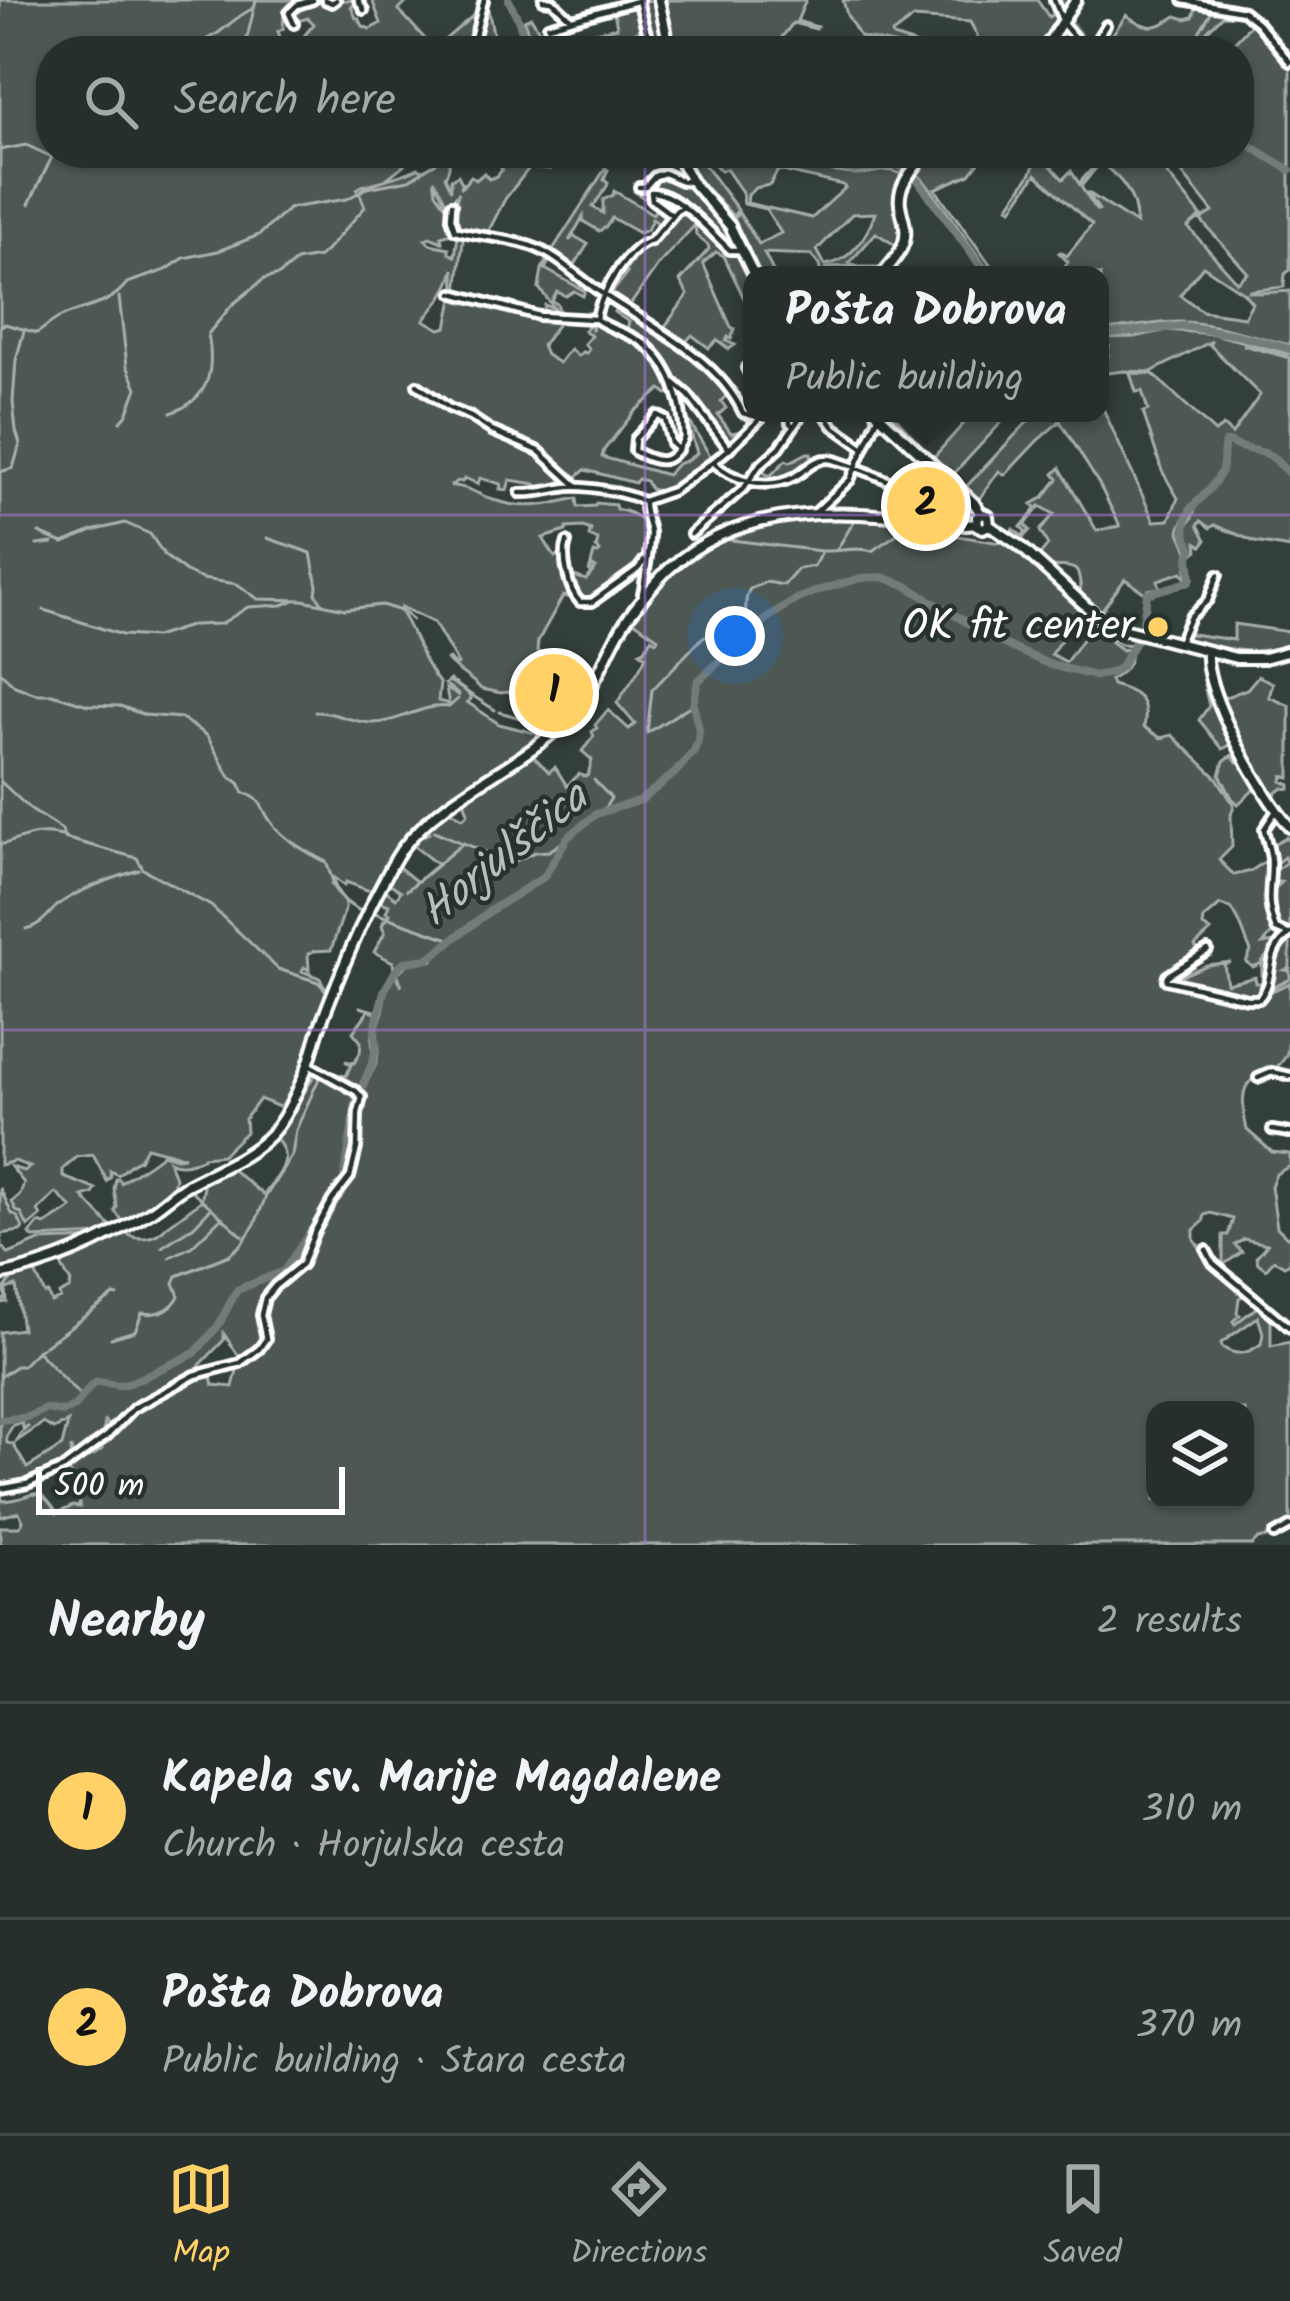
<!DOCTYPE html>
<meta charset="utf-8">
<style>
body{margin:0;font-family:Kalam,sans-serif;background:#323b38;color:#f1f3f6}
.controls{position:absolute;right:36px;bottom:36px;display:grid;overflow:hidden;border-radius:24px;box-shadow:0 3px 9px #0004}
.controls button{width:108px;height:108px;display:grid;place-items:center;padding:0;border:0;border-bottom:3px solid #424a48;background:#262f2c;color:#f1f3f6;font:60px sans-serif}
.scale{position:absolute;left:36px;bottom:30px;width:309px;box-sizing:border-box;padding-left:12px;border:6px solid #fff;border-top:0;font-size:33px;line-height:42px;white-space:nowrap;color:#fff;-webkit-text-stroke:9px #26332d;paint-order:stroke}
.you{position:absolute;left:735px;top:636px;width:42px;height:42px;margin:-30px;border:9px solid #fff;border-radius:50%;background:#1a73e8;box-shadow:0 0 0 18px #1a73e833}
.badge{display:grid;place-items:center;width:78px;height:78px;border-radius:50%;background:#ffd166;color:#111;font-size:39px;font-weight:700}
.pin{position:absolute;translate:-50% -50%;border:6px solid #fff;box-shadow:0 3px 12px #0006}
.popup{position:absolute;left:743px;top:266px;width:366px;height:156px;box-sizing:border-box;display:grid;place-content:center;border-radius:24px;background:#262f2c;filter:drop-shadow(0 3px 9px #0005);font-size:39px;white-space:nowrap;color:#a4a9a9}
.popup b{font-size:45px;color:#f1f3f6}
.popup::after{content:'';position:absolute;left:50%;top:100%;margin-left:-24px;border:24px solid transparent;border-top-color:#262f2c}
.list{margin:0;padding:0;list-style:none}
h2{display:flex;justify-content:space-between;align-items:center;height:156px;margin:0;padding:0 48px;font-size:51px}
h2 small{font-size:39px;font-weight:400;color:#a4a9a9}
.list li{display:grid;grid-template-columns:78px 1fr auto;gap:36px;align-items:center;box-sizing:border-box;height:216px;padding:0 48px;border-top:3px solid #424a48}
.list b{display:block;font-size:45px;white-space:nowrap}
.list p{margin:0;font-size:39px;white-space:nowrap;color:#a4a9a9}
.list em{font-size:39px;font-style:normal;color:#a4a9a9}
.icon{flex:none;width:66px;height:66px;fill:none;stroke:currentColor;stroke-width:2;stroke-linecap:round;stroke-linejoin:round}
.map{position:relative;flex:none;width:1290px;height:1545px;overflow:hidden}
.search{position:absolute;background:#262f2c;box-shadow:0 3px 9px #0004;left:36px;right:36px;top:36px;height:132px;display:flex;align-items:center;gap:30px;box-sizing:border-box;padding:0 42px;border-radius:48px;color:#a4a9a9;font-size:45px}
.sheet{height:588px;background:#262f2c}
nav{display:flex;justify-content:space-around;align-items:center;box-sizing:border-box;height:168px;border-top:3px solid #424a48;background:#262f2c;font-size:33px;color:#a4a9a9}
nav a{display:grid;justify-items:center;gap:6px}
nav .on{color:#ffd166}
.map>svg:first-child{display:block}
</style>
<div class="map">
<svg width="1290" height="1545" viewBox="0 0 1290 1545">
<rect width="100%" height="100%" fill="#333f3a"/>
<filter id="ink" filterUnits="userSpaceOnUse"><feTurbulence type="fractalNoise" baseFrequency=".00833" numOctaves="2"/><feDisplacementMap in="SourceGraphic" scale="24" xChannelSelector="R" yChannelSelector="G"/><feConvolveMatrix kernelMatrix="1 2 1 2 8 2 1 2 1" color-interpolation-filters="sRGB"/></filter>
<g filter="url(#ink)">
<path fill="#4d5853" stroke="#a6aca9" stroke-width="3" fill-rule="evenodd" d="M0 0H307L297 3 284 15 283 29 278 31 280 37 276 51H51V153H413L415 156 385 180 362 186 357 189 358 193C373 180 399 178 418 168L423 170 435 164 437 153 443 155 445 153C451 161 450 169 445 176L451 190V179L458 175 462 183 461 188 471 176 476 180 484 173 489 179 497 176 502 170 497 161 486 162 483 155 484 153H614L606 166C593 160 581 153 569 164L558 163 550 169 529 168 505 199 487 234 456 229 451 213 459 192 448 206 434 179 436 192 449 211 455 232 441 236 442 242 430 237 425 239 430 244 449 248V253L455 256 458 235 464 233 457 291 509 302 536 311 544 310 545 305 555 309 539 288 542 269 549 256 553 260 549 261 545 269 585 291 583 296 574 291 566 296 557 292 552 301 557 304 561 315 535 314 455 291 454 269C450 289 436 306 424 320L440 329 447 327 453 299 465 303 467 297 536 317H563L542 345 546 355 559 363 570 349 578 356 582 352 586 353 589 349 584 344 591 336 584 330 592 323V331L594 322H597C630 345 660 345 672 392L667 394 661 389 635 411 604 450 602 457 667 475 677 464 686 461 697 453 685 414 712 459C695 473 673 497 650 489L646 481 638 479 635 483 585 470 574 479 555 467 566 478 565 482 568 486 538 488 536 484 510 480 507 490 500 489 501 484 480 478 478 484 465 478 462 482 458 481 450 486C466 485 480 496 497 501 525 510 549 505 577 498L578 507 595 506 596 503 615 505 616 509C637 513 652 523 646 547 645 550 641 563 640 566 634 574 592 599 583 602L576 598 571 575 586 580 596 568 593 566 589 572 594 553 598 554 600 551 596 548 598 540 589 536 591 530 583 527 567 528 566 531 543 538 555 557 562 553 564 566 559 569 565 568 573 598 563 596 538 641 537 651 553 662 560 654 568 651 580 660 579 669 547 709 520 690 501 693 481 689C471 677 457 672 447 660L449 659 455 666 458 664 434 623 401 607 400 611C416 635 421 661 440 684L438 701 449 704 446 689 460 696 445 684 450 680 467 692 471 699 467 702 499 724 535 733 542 738 523 753 462 791 417 828 402 845 376 890H367L346 882 344 886 334 878 331 884 345 904V909L331 950 314 951 308 954 309 970 304 967 302 971 320 978 323 985 333 991C316 1031 303 1071 284 1109L260 1099 245 1119 246 1132 222 1155 203 1157 202 1159C191 1163 179 1167 169 1161L175 1178 173 1186 168 1189 170 1193 155 1206 124 1224 115 1211 117 1207 114 1189 116 1179H119L121 1183C135 1172 152 1164 162 1154L176 1158 184 1157 146 1147 139 1160C129 1163 127 1169 118 1175L110 1171 111 1177 107 1181 93 1155 77 1157 63 1169V1177L96 1189 93 1194 83 1197 113 1229 103 1235 33 1238 30 1234 39 1223 45 1225 72 1208 56 1193 38 1211 41 1216 28 1227 21 1213 16 1211 12 1202 20 1195 24 1183 11 1167 24 1171 30 1167 15 1161 0 1165Z
M318 0 332 5 338 0H356L358 2 351 6 356 18H359L363 26 370 29 381 23 372 0H409L399 10 434 49 482 8 486 0 497 51H473L471 36 466 49 471 51H315L308 41 305 43 309 49 306 51H282L299 42 314 24 308 18 295 22 291 12 300 5Z
M656 0 662 25 663 51H658L649 31 641 1Z
M666 0H806L797 21 817 27 816 29 793 23 771 51H673V32Z
M843 0H1037L1049 17 1054 13 1060 22 1041 51H977V35L970 22 914 18 892 34 893 37 918 45 967 51H927L860 37 847 15Z
M635 4 638 6 644 29 582 51H533L527 40 530 38 524 20 531 17 547 43 617 27 614 11Z
M1197 5 1244 13 1290 63V270L1285 274 1284 287 1248 291 1259 293 1290 291V345C1259 338 1228 327 1196 323 1164 319 1132 329 1100 330V275H1058L1068 262 1059 253 1061 252 1067 256 1092 225 1036 174 1012 209 1008 207 1031 173 1039 153H1043L1042 156 1063 179 1071 171 1096 210H1099L1087 192 1136 224C1137 197 1121 177 1100 163L1083 184 1081 181 1095 165V160L1087 153H1150L1203 218 1213 212 1166 153H1239V119L1257 92 1239 87V51H1226L1252 23 1241 16 1223 15 1205 33 1199 45 1204 51H1108L1106 49 1101 51 1126 15C1147 30 1156 30 1176 16L1186 19 1193 17ZM1199 218 1248 273 1237 282 1188 227ZM1203 266 1244 293 1252 303 1244 317 1202 311 1180 295Z
M684 153H700L697 155 738 210 733 216 698 179Z
M704 153C728 153 755 152 774 166 780 166 786 164 793 164 816 165 836 175 860 174 879 173 888 165 905 177 894 196 906 214 903 236 901 249 890 260 883 270 861 270 845 262 825 269L824 275H821L819 265 811 255 764 253 775 275H761L734 219 739 213 759 244 781 233 766 209 744 204 742 192 726 169 721 171ZM778 170 843 185 845 188 812 218 747 203 748 195 755 188 770 185ZM875 213C868 236 850 262 825 265L817 250 852 214ZM876 233 898 247 879 267H860L849 263Z
M764 153 859 157 874 156 875 153H924L912 167C887 153 878 171 854 167 825 162 794 158 764 153Z
M930 153H986L970 174 935 189 998 275H991L930 188 915 171Z
M605 169 608 170 604 180 608 183 607 186 593 207 603 213V200L613 195 614 191 653 214 657 207 635 192 654 182 659 175 691 186 731 235 752 278V310L750 311 724 256 716 252 703 263 731 327 735 329 731 339 728 337 726 341 735 345 729 349 717 340 709 348 692 335 683 345 663 329 688 295 680 281 709 249 708 245 696 235 695 225 659 264 628 308 605 294 609 289 614 290 628 272 622 275 632 262 630 259C646 244 655 240 672 220L668 216 647 240 658 223 652 219 647 230 639 233 612 218 606 227 599 231 583 221V217L569 241 574 236 588 244 573 268 550 254Z
M618 304 686 350 718 385 721 383 730 392 721 401 726 408 718 415 731 433 742 431 750 419 757 420 729 444 682 385 642 341 641 335 627 328 629 322 614 312Z
M1167 330 1214 334 1290 354H1279L1243 345 1290 358V548L1255 542 1215 525 1210 528 1201 521 1198 525 1206 540 1202 546 1197 543 1198 550 1193 554V547L1185 528 1192 518 1197 503 1195 501 1189 507 1179 530 1188 551 1186 579 1182 572 1158 580 1160 588 1148 590 1145 593 1125 579 1101 611H1096L1081 595C1079 570 1080 564 1051 567L1040 559V555L1048 545 1040 531 1054 514 1040 506 1025 525 1030 530 1020 541 1010 534 1013 529 1022 536 1026 532 1021 527 1037 508 1032 504 1044 497 1058 479 1054 474 1060 468 1097 531 1120 526 1099 484 1060 421 1038 440 1005 475 999 471 977 502 964 489 1036 413H1100V402L1154 521 1169 520 1178 498 1162 471 1143 412 1148 410 1142 391 1136 392 1130 373 1153 374 1215 432 1223 426 1232 434 1260 395 1209 344 1212 341 1151 372 1124 371 1100 374V362H1107L1109 346 1100 345V338L1135 337Z
M882 413 897 419 933 458 973 413H1010L951 477 907 437 893 420Z
M807 453H811L812 463 787 479 755 481 760 466 767 475H771L786 460 790 462Z
M829 515 915 519 921 521 922 530 1000 543 1004 539 1012 544 1093 617 1114 630 1111 642 1122 650 1129 648 1131 651C1131 665 1122 674 1110 680L1112 685C1136 691 1150 699 1144 727L1161 738 1172 735 1217 778 1234 805 1231 815 1232 847 1219 860 1234 875 1251 871 1264 862H1269L1266 894 1268 907 1269 889 1274 891 1281 882H1274L1271 875 1286 862 1284 857 1272 867 1270 846 1286 837 1290 843V932L1276 929 1263 944 1279 941 1260 964 1253 967 1246 962 1251 951C1244 937 1242 922 1231 908L1220 905 1204 919 1203 926 1211 931 1195 946 1198 950 1206 945 1208 949 1166 975 1164 979C1173 985 1245 1001 1260 1001L1269 988 1272 958 1265 990 1259 998C1229 998 1201 984 1171 980L1207 965 1231 962 1224 964 1227 984 1255 977 1256 983H1262V966L1273 949V956L1281 943 1290 936V968L1285 970 1290 971V979L1270 989 1272 991 1290 983C1290 1004 1290 1034 1287 1053 1272 1089 1231 1057 1247 1130L1272 1152 1290 1154V1166L1276 1174 1271 1186 1277 1227 1287 1237 1290 1235V1263L1284 1266 1274 1260 1266 1269 1258 1263 1256 1257 1267 1244 1244 1239 1235 1245 1242 1252 1223 1265V1235H1228L1233 1219 1211 1213 1205 1215 1203 1222 1194 1230V1239L1200 1248H1204L1212 1262 1248 1294 1239 1298 1237 1313 1240 1315 1233 1321 1235 1324 1261 1304 1271 1314V1346L1290 1342V1524L1273 1533 1272 1536 1258 1539 1252 1545H0V1527H20L23 1521 19 1512 0 1517V1494L3 1501C36 1499 35 1480 57 1513L73 1506 80 1507 75 1482 67 1467 88 1451 93 1456 102 1449 99 1443 125 1418 118 1419V1422L98 1441 117 1421 109 1425 105 1422C104 1440 87 1450 73 1459L71 1447 70 1461 63 1463 61 1468 27 1483 0 1488V1332L22 1329 16 1286 6 1289 7 1302 0 1303V1301L6 1298 4 1289 14 1276 34 1270 45 1294 48 1293 51 1302 60 1298 59 1294 69 1289 71 1283 62 1267 63 1261C81 1252 110 1243 122 1231 137 1242 155 1240 167 1226L201 1201 204 1187 198 1182 215 1174 217 1177 229 1170V1167L264 1195C281 1170 295 1162 274 1135L284 1119 290 1117 315 1074 319 1073 324 1078 360 1096 376 1064 379 1047 375 1036 383 1011 385 992 395 975 402 986 397 973 410 962 433 960 434 953C421 962 407 957 394 970L393 962 374 952 385 932 382 926 384 920H387L390 914 386 912 389 905 375 900 382 888 396 898 401 891 386 881 395 864 417 882 438 865 410 843 429 833 426 827 447 809 463 818 468 813 464 800 469 792 531 754 549 772 555 767 567 786 579 774 585 777 588 775 592 760 582 751 594 736 592 732 597 728 595 725 608 710 629 729 635 724 617 703C627 687 639 673 646 656L640 652 645 650 651 638 656 641 658 638 631 619C645 602 656 583 673 568 715 529 774 520 829 515ZM1079 614 1088 631 1066 662 1051 654ZM1258 1317 1263 1333 1261 1344C1247 1354 1237 1357 1222 1347L1221 1343ZM224 1334 242 1361 263 1346 238 1366 233 1387 213 1385 210 1373 199 1370 200 1365 224 1340ZM1155 1410H1245V1500H1155ZM68 1422 62 1446 27 1468 13 1444 7 1443 6 1437 13 1425 22 1423 23 1428 29 1426 20 1434 17 1441 43 1423 54 1429Z
M1234 624 1290 632V645C1240 658 1226 647 1182 638L1184 633 1234 640Z
M1258 676 1273 683 1269 697 1290 706V778L1283 776 1282 781 1290 785V789L1283 788 1271 797 1238 742 1222 703 1223 698 1247 689Z
M1210 683 1222 723 1238 756 1230 745 1223 749C1213 739 1207 729 1199 720L1209 706 1204 685Z
M1232 755 1237 762 1242 759 1258 786 1238 804 1232 798 1220 775 1224 761Z
M369 1010 379 1015 372 1038 373 1056 359 1088 336 1074 346 1076 351 1065 345 1061 354 1063 360 1053 361 1042 353 1032Z
M0 1188 12 1214 18 1217 23 1228 20 1231 1 1234V1245L9 1254 39 1241 96 1239 67 1253 0 1273Z"/>
<g fill="none" stroke-linecap="round" stroke-linejoin="round">
<path stroke="#abb0ae" stroke-width="3" d="M178 51C191 45 206 41 218 33 232 23 237 16 254 8
M244 51 256 0
M1188 51 1211 12
M49 74H51
M0 150 26 145 52 157 63 153
M446 155 447 153
M29 204 52 157
M119 297 127 366 137 388 127 414 121 421
M0 326 5 324 37 333C45 328 52 321 61 317 87 305 108 307 127 283L166 270 184 258 218 251 259 235 290 208 347 199 367 188 409 180 443 158
M171 413C209 399 215 372 208 334L232 305 264 279 279 275 296 261 319 257 325 252 365 207 360 194
M0 472 13 468 20 444 16 431 13 402 16 360 24 331
M39 533 63 543 92 531 125 523 150 534 165 556 186 572 202 579 237 584 258 599 303 600 345 609 382 605 404 612 412 620
M267 538 311 553 317 586 316 594 323 604
M723 539 821 551
M1003 541 1043 574 1105 634 1120 644 1134 645
M37 545 53 543
M836 551 856 518
M44 610 122 635 155 637 193 625 221 624 248 607 282 605 292 601
M0 672 15 686 36 694H52L88 705 120 706 145 715 181 718 207 736 230 777 239 783 244 793C265 798 262 815 276 828 290 843 309 853 326 862 335 885 336 901 363 912
M451 682 495 710
M693 704 647 733 652 690 703 637 743 623C749 614 742 600 750 589L766 582 784 585 798 569 814 566 822 551C839 552 859 546 872 551L903 530 920 526
M315 712C334 711 353 723 373 723 400 723 421 703 449 707L458 699
M500 712 547 726
M594 780 611 798 603 811
M0 781 31 810 62 830 64 838 137 858 143 869 211 906 278 969 318 982 329 994
M434 831 460 842
M0 845C22 839 38 829 61 836
M407 890 463 843 511 863 535 852 549 851 566 840
M372 912 452 940
M26 929C42 925 46 916 57 906 75 891 116 877 139 870
M360 1007 381 1013
M323 1070 361 1092
M190 1189 243 1236
M162 1247 194 1226 211 1208
M170 1257 191 1247 220 1219
M111 1338 135 1331 142 1313C158 1315 171 1311 179 1296L174 1283 177 1276 229 1255 241 1245 255 1224 266 1196 292 1155 296 1130 320 1076
M37 1351 114 1295 118 1296
M0 1377 16 1366H22L37 1351 82 1398"/>
<path stroke="#737b78" stroke-width="8" d="M509 0 519 21 528 51
M1060 0 1063 14 1086 46
M1239 139 1290 170
M753 153 855 170 898 165 917 179 987 275
M1100 335 1184 326 1237 335 1290 349
M0 1420 28 1417 46 1409 62 1412 74 1407 91 1386 97 1382 120 1385 132 1382 195 1353 218 1326 237 1290 284 1271 344 1181 356 1101 372 1065 376 1047 375 1029 384 991 396 970 404 962 428 959 491 910 544 877 567 838 596 814 641 800 675 773 694 751 698 741 699 730 693 704 698 681 766 619 797 599 823 589 861 578 882 577 905 585 999 642 1051 665 1095 676 1110 673 1121 667 1142 629 1147 594 1188 582 1191 578 1189 557 1192 549C1170 508 1206 504 1221 472 1225 463 1222 453 1225 443L1229 442C1242 450 1254 449 1267 454 1277 458 1282 469 1290 474"/>
<g stroke="#fff" stroke-width="14">
<path id="street" d="M325 0 332 3 336 0
M358 0 364 10
M543 0 552 1 571 19
M638 0 646 30 656 51
M1054 0 1064 25 1084 49 1094 44 1106 25
M1183 0 1243 11 1258 23 1290 62
M294 24 289 13 297 5 313 0
M548 26 640 0
M471 51 484 0
M639 187H645L655 176 664 173 682 181 692 182
M452 204 451 218 455 230C481 238 510 237 536 248 558 257 577 276 597 290 647 325 716 355 743 413L761 418
M672 215 652 200 651 192C677 192 711 233 730 250H743
M453 293 539 316 594 319
M746 368 752 379
M673 382 688 395 729 449 713 462
M417 385 449 408 471 417 492 431 539 451 577 486
M789 413 790 423 793 426
M824 413 833 426 864 448
M729 449 766 413
M678 450 671 443 665 419 657 415 635 439 634 451C660 465 671 465 684 438 683 404 671 360 640 341 626 332 609 329 596 319 599 295 628 246 651 241L677 210 682 208
M520 493C537 494 552 489 568 487 587 485 626 493 643 501
M815 513 850 480 879 415
M691 534 744 488 759 466 780 447 803 413
M567 542C561 558 569 591 580 602H592L638 569 644 561
M642 594C644 587 651 538 650 532 648 520 643 514 644 501L673 491 713 462C733 481 768 491 794 477 804 472 814 459 827 459 841 458 916 493 935 501L950 480
M1179 642 1190 617 1208 600 1218 575
M1276 811 1264 829C1266 839 1270 849 1271 859 1272 889 1264 898 1276 929L1288 934
M1208 950 1167 976 1166 980 1247 999H1259C1278 978 1262 954 1290 934
M1258 1078 1272 1072 1290 1076
M1272 1130 1290 1133
M1206 1250 1213 1263 1290 1328
M0 1489 27 1484 64 1468 107 1436 134 1408 195 1375 240 1363 259 1349 266 1339 261 1315 265 1298 275 1286 302 1264 314 1233 332 1200 350 1177 357 1148 358 1113 362 1097 356 1091 311 1066
M1274 1535 1290 1526"/>
</g>
<g stroke="#fff" stroke-width="16">
<path id="secondary" d="M659 0 666 32V51
M1043 51 1076 0
M676 153 692 182 730 226 754 275
M882 275C890 265 900 255 904 242 908 228 902 218 900 204 897 184 915 167 927 153
M877 413 974 503 981 514
M989 525 988 516 983 514 977 517 978 526 983 528 989 525 1020 546 1099 618 1119 628 1236 658H1264L1290 651
M1207 651C1203 692 1262 796 1290 827
M0 1275C53 1264 104 1241 150 1212 163 1204 173 1193 187 1185 213 1171 243 1160 265 1140 284 1124 297 1092 306 1070 312 1055 315 1040 320 1026 338 978 357 930 382 884 389 871 395 857 405 845 452 787 527 766 575 711 599 683 607 646 629 616 642 600 654 582 670 568 751 495 868 512 966 525L977 524"/>
</g>
<use href="#street" stroke="#26332d" stroke-width="4.5"/>
<use href="#secondary" stroke="#26332d" stroke-width="8"/>
</g>
</g>
<path fill="none" stroke="#a976d5" stroke-width="3" stroke-opacity="0.55" d="M645 0V51M645 153V1545M0 515H1290M0 1030H1290"/>
<circle fill="#ffd166" stroke="#26332d" stroke-width="4.5" cx="1158" cy="627" r="12"/>
<g text-anchor="middle" dominant-baseline="central" stroke-width="9" stroke-linejoin="round" paint-order="stroke">
<g font-size="42" fill="#fff" stroke="#26332d" text-anchor="end">
<text x="1134" y="627">OK fit center</text>
</g>
<g font-size="45" font-style="italic" fill="#b9bdbc" stroke="#26332d">
<text transform="translate(505 856) rotate(-39)">Horjulščica</text>
</g>
</g>
</svg>
<div class="controls">
<button><svg class="icon" aria-label="layers" viewBox="0 0 24 24"><path d="M12 4l9 5-9 5-9-5zM3 14l9 5 9-5"/></svg></button>
</div>
<div class="scale">500 m</div>
<div class="you"></div>
<div class="pin badge" style="left:554px;top:693px">1</div>
<div class="pin badge" style="left:926px;top:506px">2</div>
<div class="popup"><b>Pošta Dobrova</b>Public building</div>
<div class="search"><svg class="icon" aria-label="search" viewBox="0 0 24 24"><circle cx="10" cy="10" r="6"/><path d="M15 15l6 6"/></svg>Search here</div>
</div>
<section class="sheet">
<h2>Nearby<small>2 results</small></h2>
<ul class="list">
<li><span class="badge">1</span><div><b>Kapela sv. Marije Magdalene</b><p>Church · Horjulska cesta</p></div><em>310 m</em></li>
<li><span class="badge">2</span><div><b>Pošta Dobrova</b><p>Public building · Stara cesta</p></div><em>370 m</em></li>
</ul>
</section>
<nav>
<a class="on"><svg class="icon" aria-label="map" viewBox="0 0 24 24"><path d="M3 6l6-2 6 2 6-2v14l-6 2-6-2-6 2zM9 4v14M15 6v14"/></svg>Map</a>
<a><svg class="icon" aria-label="directions" viewBox="0 0 24 24"><path d="M12 3l9 9-9 9-9-9zM9 14v-3h6M13 9l2 2-2 2"/></svg>Directions</a>
<a><svg class="icon" aria-label="saved" viewBox="0 0 24 24"><path d="M7 4h10v16l-5-4-5 4z"/></svg>Saved</a>
</nav>
